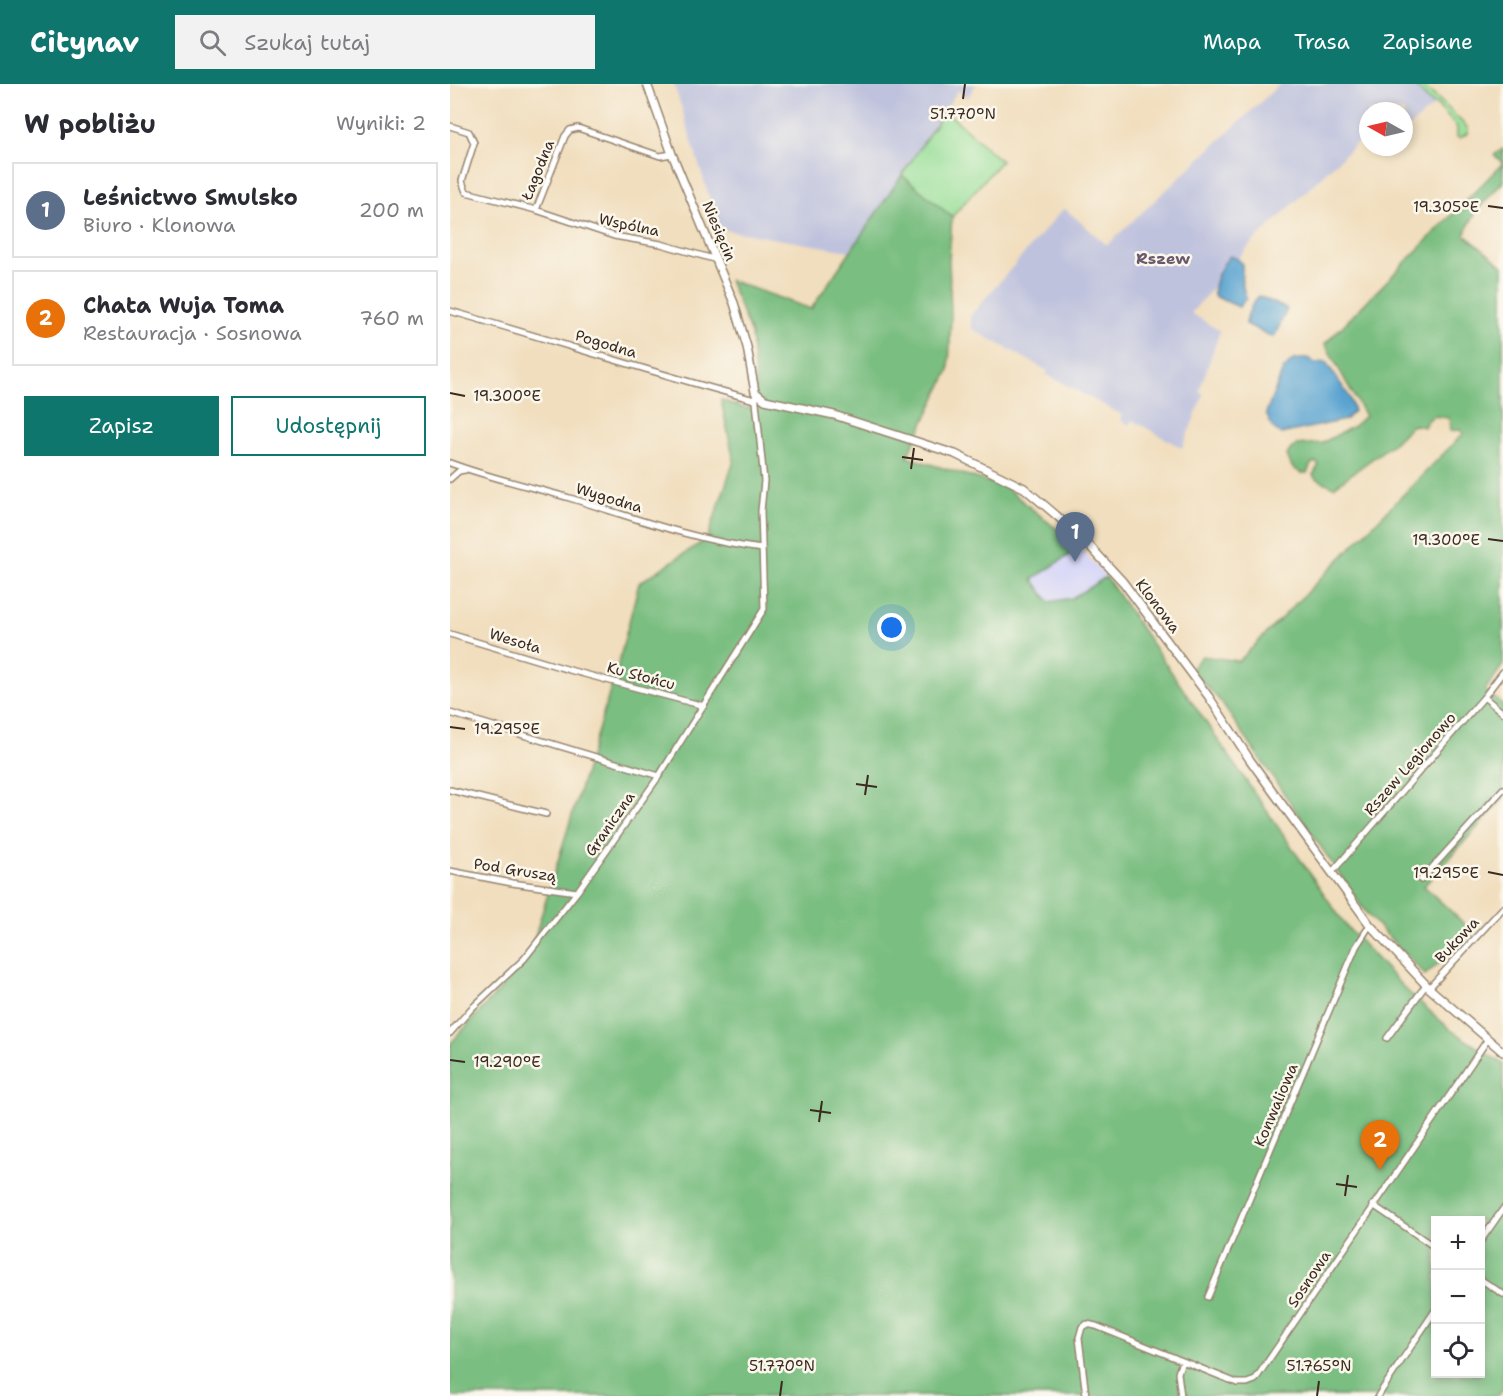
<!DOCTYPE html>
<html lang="pl">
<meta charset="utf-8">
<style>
body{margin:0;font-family:"Shantell Sans",sans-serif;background:#f2f2f3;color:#2b2b33}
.controls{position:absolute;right:18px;bottom:18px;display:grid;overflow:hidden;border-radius:0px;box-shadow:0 3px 9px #0003}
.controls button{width:54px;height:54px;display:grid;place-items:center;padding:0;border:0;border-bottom:2px solid #e1e1e2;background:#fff;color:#2b2b33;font:30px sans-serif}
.compass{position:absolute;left:909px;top:18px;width:54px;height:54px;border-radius:50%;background:#fff;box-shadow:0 3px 9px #0003;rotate:278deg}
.you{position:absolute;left:442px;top:544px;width:21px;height:21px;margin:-15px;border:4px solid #fff;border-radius:50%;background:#1a73e8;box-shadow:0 0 0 9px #1a73e833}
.badge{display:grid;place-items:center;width:39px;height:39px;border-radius:50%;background:#0f766e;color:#fff;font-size:20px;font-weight:700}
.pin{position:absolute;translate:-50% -50px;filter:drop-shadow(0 2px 3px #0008)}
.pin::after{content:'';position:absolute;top:32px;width:21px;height:18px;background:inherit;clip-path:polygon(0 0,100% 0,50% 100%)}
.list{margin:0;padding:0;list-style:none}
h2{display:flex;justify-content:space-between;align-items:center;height:78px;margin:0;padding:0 24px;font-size:26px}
h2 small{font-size:20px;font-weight:400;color:#7c7c81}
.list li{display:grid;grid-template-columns:39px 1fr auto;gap:18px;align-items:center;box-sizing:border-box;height:96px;margin:0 12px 12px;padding:0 12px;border:2px solid #e1e1e2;border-radius:0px}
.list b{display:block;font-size:22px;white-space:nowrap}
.list p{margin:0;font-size:20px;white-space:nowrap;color:#7c7c81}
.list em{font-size:20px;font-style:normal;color:#7c7c81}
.actions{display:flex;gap:12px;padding:18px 24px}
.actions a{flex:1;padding:14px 0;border:2px solid #0f766e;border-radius:0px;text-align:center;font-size:21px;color:#0f766e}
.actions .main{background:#0f766e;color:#fff}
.icon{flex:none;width:33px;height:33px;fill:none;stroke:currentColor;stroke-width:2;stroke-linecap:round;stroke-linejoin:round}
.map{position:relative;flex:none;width:1053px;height:1312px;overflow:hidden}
header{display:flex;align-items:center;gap:36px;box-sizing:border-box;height:84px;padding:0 30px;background:#0f766e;color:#fff}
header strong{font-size:28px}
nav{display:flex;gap:33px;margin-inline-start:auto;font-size:21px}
.search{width:420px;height:54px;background:#f2f2f3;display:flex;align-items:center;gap:15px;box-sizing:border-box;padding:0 21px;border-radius:0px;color:#7c7c81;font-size:22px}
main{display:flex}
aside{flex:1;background:#fff}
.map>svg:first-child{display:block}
</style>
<header>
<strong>Citynav</strong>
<div class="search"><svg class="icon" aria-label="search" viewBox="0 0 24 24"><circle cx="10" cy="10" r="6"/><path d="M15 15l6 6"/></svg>Szukaj tutaj</div>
<nav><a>Mapa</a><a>Trasa</a><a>Zapisane</a></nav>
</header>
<main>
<aside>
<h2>W pobliżu<small>Wyniki: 2</small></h2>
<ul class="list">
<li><span class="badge" style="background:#5c6f8a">1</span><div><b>Leśnictwo Smulsko</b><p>Biuro · Klonowa</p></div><em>200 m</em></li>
<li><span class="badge" style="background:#e8710a">2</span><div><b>Chata Wuja Toma</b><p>Restauracja · Sosnowa</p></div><em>760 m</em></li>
</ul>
<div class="actions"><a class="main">Zapisz</a><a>Udostępnij</a></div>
</aside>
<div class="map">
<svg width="1053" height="1312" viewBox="0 0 1053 1312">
<rect width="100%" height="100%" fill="#fbf7ec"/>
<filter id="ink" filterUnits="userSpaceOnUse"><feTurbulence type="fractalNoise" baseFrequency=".0167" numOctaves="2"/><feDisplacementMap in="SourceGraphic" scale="12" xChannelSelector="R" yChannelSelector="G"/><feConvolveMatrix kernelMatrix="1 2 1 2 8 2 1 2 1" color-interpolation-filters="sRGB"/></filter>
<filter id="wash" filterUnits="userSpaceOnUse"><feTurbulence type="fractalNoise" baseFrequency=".008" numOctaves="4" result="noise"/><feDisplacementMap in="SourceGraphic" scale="24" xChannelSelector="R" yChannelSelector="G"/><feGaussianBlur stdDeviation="1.35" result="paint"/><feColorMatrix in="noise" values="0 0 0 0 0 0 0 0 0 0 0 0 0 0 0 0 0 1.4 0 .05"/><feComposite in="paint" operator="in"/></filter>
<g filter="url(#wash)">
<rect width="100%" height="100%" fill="#f1debe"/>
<path fill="#d7d7f8" d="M630 464 656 493 622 514 600 519 582 495Z"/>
<path fill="#bfc2dd" d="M224 0H526L517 14 508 6 431 123 399 167 269 145Z
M830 0H964L986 20 954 47V27H918V48L800 161 741 229 770 247 749 308 754 310 732 364 682 336 679 341 670 336 672 331 596 290 598 287 522 245 520 232 614 124 657 161Z"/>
<path fill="#98df99" stroke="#6a845c" stroke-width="1.5" d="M963 0C978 0 1006 33 1018 44V49L1010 54 1007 53V43L986 20 980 18Z
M495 26 551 77 502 133 452 91Z"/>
<path fill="#7abe81" stroke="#5a7450" stroke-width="1.5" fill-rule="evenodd" d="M1053 65V98C1038 114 1021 130 1015 151L1053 182V581L1035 606 1053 621V715L974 802 1024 849 975 891 917 830 771 618 741 585 752 572 789 577 1014 349 1009 346 1000 347 999 334 984 332 977 337 974 343 966 341 961 342 945 358 884 403 865 394 863 391 869 381 865 378 861 380 857 389H851L842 383 837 371 841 365 847 361 872 359 904 342 915 332 875 260 1053 79 1044 71Z
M452 91 502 133 499 176 501 229 499 286 457 373 555 403 630 464 583 495 599 518 622 514 656 493 896 842 955 905 1002 947 1053 980V1305L1048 1312H0V960L78 875 168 581 189 499 257 455 284 377 271 316 298 325 306 304 301 250 279 196 361 225ZM986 1136H1030V1290H986Z"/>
<path fill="#58a3d0" stroke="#4a6677" stroke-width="1.5" d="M780 172C800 178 789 187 792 199 793 204 795 209 796 214L789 223 764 212C762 200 771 181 780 172Z
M809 212 837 225 825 251 822 253 796 240C796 232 803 217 809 212Z
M858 274 865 279 876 278 899 312 904 327 895 336 831 350 822 343 816 329 833 286 843 276Z"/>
</g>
<g filter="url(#ink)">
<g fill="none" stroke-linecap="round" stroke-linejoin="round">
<g stroke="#96846e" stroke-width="8">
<path id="minor" d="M0 42 19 48 24 59 12 97 16 108 86 126 164 152 211 160 267 176
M86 126 115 52 120 46 128 44 210 72 222 70
M0 227C102 256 203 289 305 316
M0 379C40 394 82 403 123 415 184 434 248 457 312 465
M0 395 9 387 15 386
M0 550 123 587 254 622
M1034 613 1053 629
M0 629 209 692
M0 706 96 730
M0 787 62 799 127 808
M883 787 1034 613 1053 588
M971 796 1053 705
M979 904 1053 824
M0 949 21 925 74 875 127 808 209 692 314 525 311 427 314 397 305 308
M937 954 976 901
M923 1121 986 1164
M1030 1158 1053 1125
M1030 1195 1053 1210
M758 1213 906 863 920 841
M636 1312 629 1254 632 1243 637 1240 646 1242 787 1299H797L805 1296 1038 955
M731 1312 728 1289 732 1277
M928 1312 986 1225"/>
</g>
<g stroke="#96846e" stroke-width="10">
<path id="tertiary" d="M197 0 222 70 284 219 297 263 305 308 315 316 384 331 505 370 574 404 606 431 636 458 673 498 759 613 800 676 920 841 979 904 1053 968"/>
</g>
<use href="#minor" stroke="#fff" stroke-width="5"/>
<use href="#tertiary" stroke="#fff" stroke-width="7"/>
</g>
</g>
<path fill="none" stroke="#3b2a1e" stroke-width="2" d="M513 15 515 0M1038 122 1053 124M0 309 15 312M452 373 473 376M461 385 464 364M1038 455 1053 457M0 643 15 645M406 700 427 703M415 711 418 691M1038 788 1053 791M0 976 15 978M360 1026 381 1029M369 1038 372 1017M886 1100 907 1103M895 1112 898 1091M330 1312 332 1297M867 1312 869 1297"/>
<g text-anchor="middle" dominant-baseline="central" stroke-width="5" stroke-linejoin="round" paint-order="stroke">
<g font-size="15" fill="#3b2a1e" stroke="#fbf7ec">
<text transform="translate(88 86) rotate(-68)">Łagodna</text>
<text transform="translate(179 141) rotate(12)">Wspólna</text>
<text transform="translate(269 147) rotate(67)">Niesięcin</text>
<text transform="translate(156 260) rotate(17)">Pogodna</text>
<text transform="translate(159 414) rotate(17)">Wygodna</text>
<text transform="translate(708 522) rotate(53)">Klonowa</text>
<text transform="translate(65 557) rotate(17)">Wesoła</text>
<text transform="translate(191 592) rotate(15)">Ku Słońcu</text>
<text transform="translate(960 680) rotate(-49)">Rszew Legionowo</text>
<text transform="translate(160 740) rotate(-55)">Graniczna</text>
<text transform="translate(65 786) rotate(9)">Pod Gruszą</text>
<text transform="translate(1007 856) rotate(-47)">Bukowa</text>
<text transform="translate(826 1021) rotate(-67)">Konwaliowa</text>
<text transform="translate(859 1195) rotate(-56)">Sosnowa</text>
</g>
<g font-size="16" font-weight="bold" fill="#6a596c" stroke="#fbf7ec">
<text x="713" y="174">Rszew</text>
</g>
</g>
<g font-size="15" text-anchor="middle" fill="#3b2a1e" stroke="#fbf7ec" stroke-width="5" stroke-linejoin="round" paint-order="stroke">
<text x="513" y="35">51.770°N</text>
<text x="996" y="128">19.305°E</text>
<text x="57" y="317">19.300°E</text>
<text x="996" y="461">19.300°E</text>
<text x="57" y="650">19.295°E</text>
<text x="996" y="794">19.295°E</text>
<text x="57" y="983">19.290°E</text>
<text x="332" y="1287">51.770°N</text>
<text x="869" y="1287">51.765°N</text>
</g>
</svg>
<div class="controls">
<button>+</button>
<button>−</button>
<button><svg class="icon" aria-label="locate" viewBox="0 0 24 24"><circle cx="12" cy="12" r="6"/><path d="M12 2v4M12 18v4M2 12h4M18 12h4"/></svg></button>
</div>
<svg class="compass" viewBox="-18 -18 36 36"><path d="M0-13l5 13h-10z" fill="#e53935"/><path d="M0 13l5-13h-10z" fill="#7c7c81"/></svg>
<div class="you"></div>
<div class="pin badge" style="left:625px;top:478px;background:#5c6f8a">1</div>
<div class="pin badge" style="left:930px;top:1086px;background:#e8710a">2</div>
</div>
</main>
